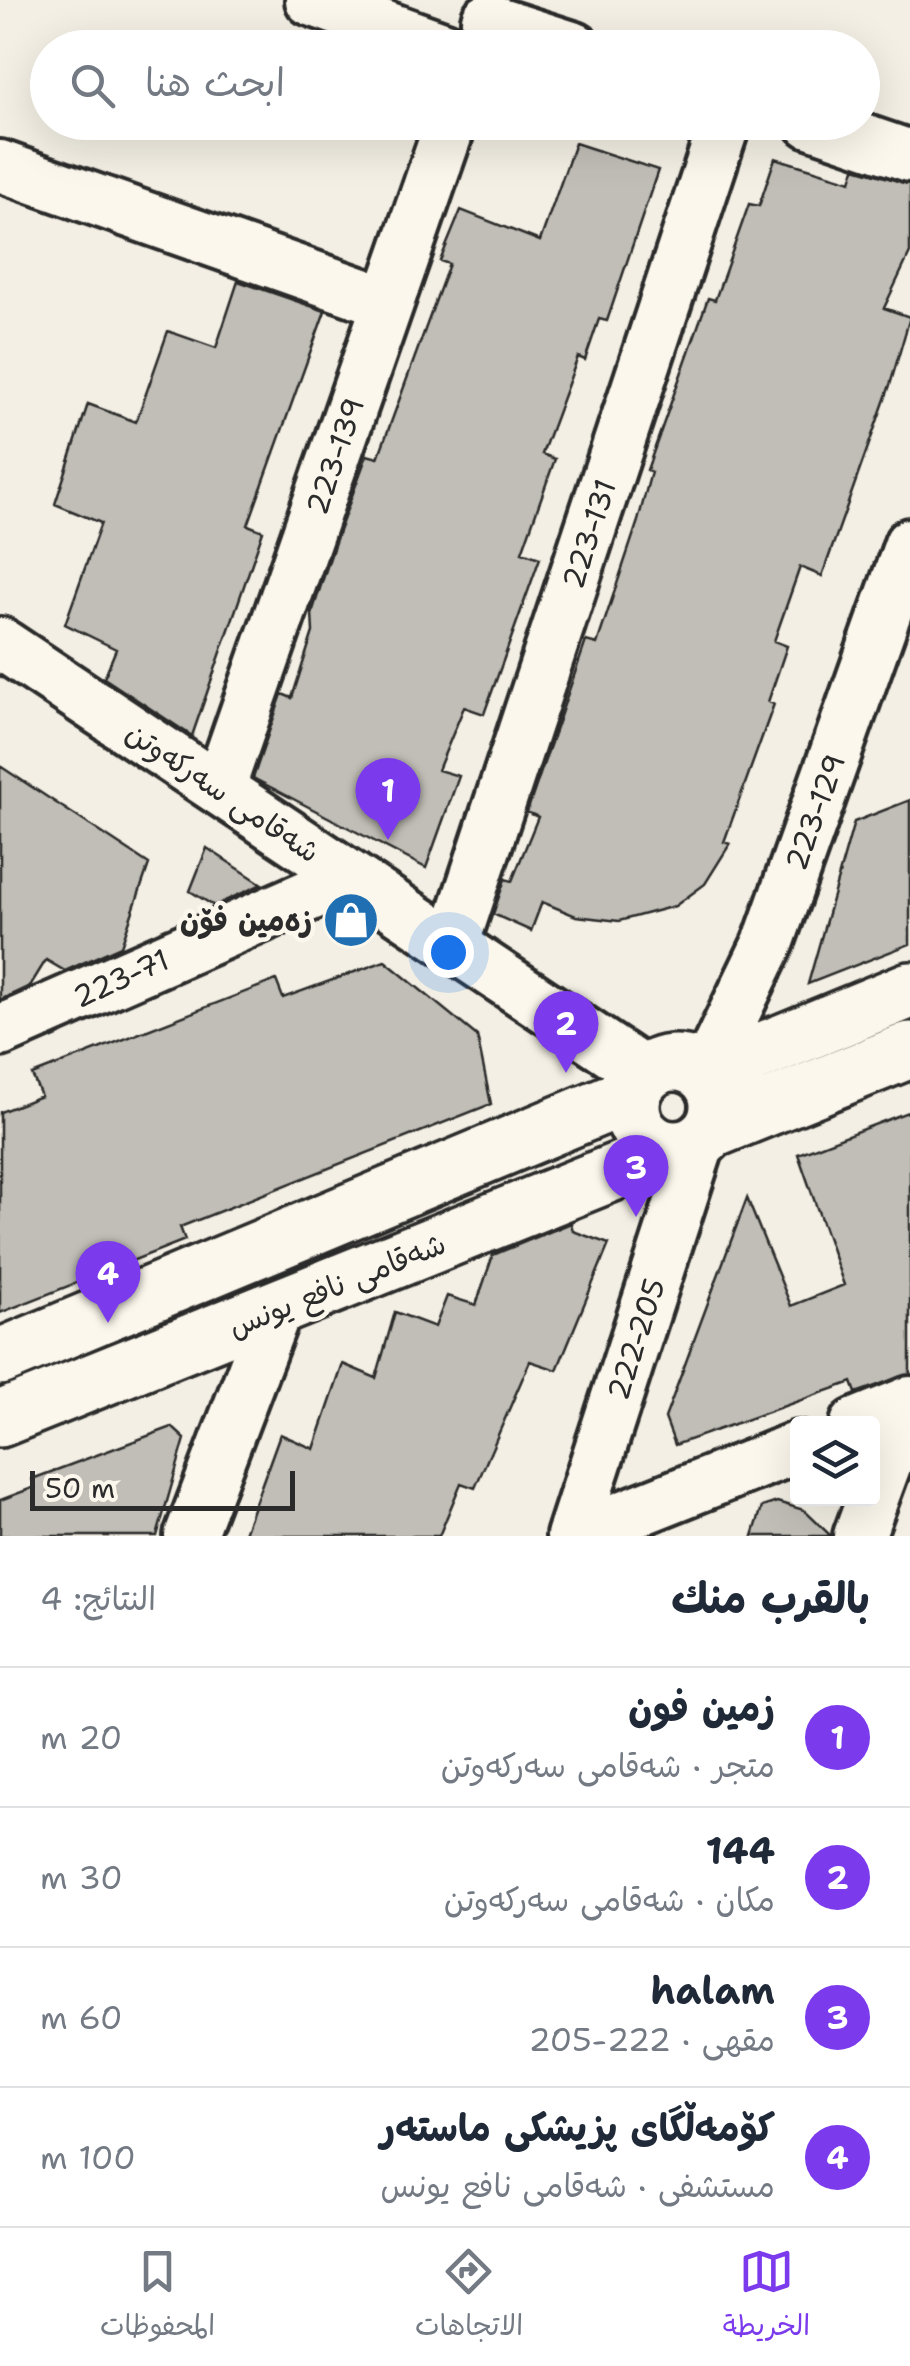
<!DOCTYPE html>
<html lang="ar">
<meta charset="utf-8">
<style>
body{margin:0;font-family:"Shantell Sans","Playpen Sans Arabic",sans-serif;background:#f6f6f7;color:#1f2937;direction:rtl}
.controls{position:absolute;right:30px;bottom:30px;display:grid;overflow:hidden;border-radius:10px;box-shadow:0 10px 40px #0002}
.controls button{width:90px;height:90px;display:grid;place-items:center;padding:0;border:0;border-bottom:2px solid #e0e1e3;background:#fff;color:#1f2937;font:50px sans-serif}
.scale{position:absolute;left:30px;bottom:25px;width:265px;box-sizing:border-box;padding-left:10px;border:5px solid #2b2b2b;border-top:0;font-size:28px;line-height:35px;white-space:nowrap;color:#2b2b2b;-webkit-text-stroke:8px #fbf7ec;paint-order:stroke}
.you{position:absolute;left:448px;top:952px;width:35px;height:35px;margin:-25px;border:8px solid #fff;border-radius:50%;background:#1a73e8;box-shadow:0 0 0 15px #1a73e833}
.badge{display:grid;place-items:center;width:65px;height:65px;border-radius:50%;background:#7c3aed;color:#fff;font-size:32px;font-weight:700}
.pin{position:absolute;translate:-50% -82px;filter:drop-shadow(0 2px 5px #0008)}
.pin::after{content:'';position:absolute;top:52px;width:35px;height:30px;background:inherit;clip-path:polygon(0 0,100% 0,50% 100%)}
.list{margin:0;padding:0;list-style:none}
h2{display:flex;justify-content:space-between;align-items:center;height:130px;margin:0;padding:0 40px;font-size:42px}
h2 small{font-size:32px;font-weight:400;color:#747a83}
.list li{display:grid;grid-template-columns:65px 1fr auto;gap:30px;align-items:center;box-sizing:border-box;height:140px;padding:0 40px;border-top:2px solid #e0e1e3}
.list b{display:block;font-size:38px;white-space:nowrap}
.list p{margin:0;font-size:32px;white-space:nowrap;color:#747a83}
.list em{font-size:32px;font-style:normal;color:#747a83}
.icon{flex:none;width:55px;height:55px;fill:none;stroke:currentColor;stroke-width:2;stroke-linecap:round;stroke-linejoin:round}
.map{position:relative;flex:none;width:910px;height:1536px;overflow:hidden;direction:ltr}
.search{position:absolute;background:#fff;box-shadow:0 10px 40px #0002;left:30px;right:30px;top:30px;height:110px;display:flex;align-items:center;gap:25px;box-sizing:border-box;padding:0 35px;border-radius:55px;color:#747a83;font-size:38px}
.sheet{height:690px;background:#fff}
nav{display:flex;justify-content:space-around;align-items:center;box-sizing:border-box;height:140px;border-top:2px solid #e0e1e3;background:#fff;font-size:28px;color:#747a83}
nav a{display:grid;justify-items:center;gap:5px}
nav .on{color:#7c3aed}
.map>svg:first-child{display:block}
</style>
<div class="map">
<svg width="910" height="1536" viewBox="0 0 910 1536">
<rect width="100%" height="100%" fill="#f3efe4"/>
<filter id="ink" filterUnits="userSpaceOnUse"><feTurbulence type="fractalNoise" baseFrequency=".01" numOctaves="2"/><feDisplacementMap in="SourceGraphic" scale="20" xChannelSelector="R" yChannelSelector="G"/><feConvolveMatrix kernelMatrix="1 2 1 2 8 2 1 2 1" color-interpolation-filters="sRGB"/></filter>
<g filter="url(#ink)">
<path fill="#c0beb6" stroke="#2b2b2b" stroke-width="2.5" d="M575 143 658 170 607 321 599 319 585 360 578 357 542 454 555 459 522 552 540 558 484 714 464 707 438 770 459 776 426 868 253 778 282 694 292 698 313 632 312 613 335 542 367 455 378 458 449 264 440 261 461 210 540 241Z
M775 158 851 181 855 168 910 184V253L884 308 910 317 890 385 822 576 800 567 774 641 787 646 768 702 774 704 724 842 730 844 705 884 675 906 619 921 576 916 542 902 531 931 493 914 505 879 512 881 538 817 527 812 586 641 597 644 638 521 651 472 647 470 708 298 715 300 749 204 759 206Z
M238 281 325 311 248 525 263 531 192 736 104 678 116 649 65 624 101 523 55 504 88 404 136 422 168 331 216 348Z
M0 766 149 864 121 946 65 971 46 960 30 986 0 1000Z
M910 800V944L808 984 854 822Z
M207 848 262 884 214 906 190 891Z
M385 961 477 1036 491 1104 180 1227 185 1240 0 1313V1112L41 1096 32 1075 276 980 283 998Z
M910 1111V1374L856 1393 852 1382 675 1445 665 1418 747 1198 791 1306 844 1285 798 1154Z
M571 1223 573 1231 609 1244 557 1370 530 1361 475 1488 461 1483 439 1536H243L280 1434 314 1449 343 1364 376 1378 395 1312 435 1327 447 1296 476 1305 493 1255Z
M172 1427 185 1439 157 1536H0V1500L35 1487 32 1479Z
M777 1502 804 1510 831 1536H753L762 1507Z"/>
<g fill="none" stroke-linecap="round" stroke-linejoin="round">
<g stroke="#2b2b2b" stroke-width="58">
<path id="minor" d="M311 0 445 48
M487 20 575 48
M810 122 910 156
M0 166 388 303
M0 643 646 1074
M219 789 451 122
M453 945 725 122
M0 1031 351 877
M705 1074 769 941 910 544
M856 1424 910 1402
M190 1536 276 1310
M572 1536 700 1141
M574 1536 798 1447
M859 1536 908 1403"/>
</g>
<g stroke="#2b2b2b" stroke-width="62">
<path id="major" d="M632 1106a43 43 0 1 1 86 0a43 43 0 1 1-86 0Z
M705 1074 910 990
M710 1131 910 1050
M0 1357 634 1093
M0 1419 672 1149"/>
</g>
<use href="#minor" stroke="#fbf7ec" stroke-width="50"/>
<use href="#major" stroke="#fbf7ec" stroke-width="55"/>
</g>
</g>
<defs>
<g id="shop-disc" transform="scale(2.875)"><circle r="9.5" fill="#1f6fb2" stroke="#fbf7ec"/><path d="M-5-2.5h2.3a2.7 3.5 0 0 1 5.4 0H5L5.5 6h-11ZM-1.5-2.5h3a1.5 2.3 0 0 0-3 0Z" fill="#fff"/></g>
</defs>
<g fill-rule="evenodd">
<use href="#shop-disc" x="351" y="920"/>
</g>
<g text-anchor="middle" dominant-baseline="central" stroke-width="9" stroke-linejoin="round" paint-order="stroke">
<g font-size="30" fill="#2b2b2b" stroke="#fbf7ec">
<text transform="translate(335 456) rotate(-71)">223-139</text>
<text transform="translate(589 534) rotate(-72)">223-131</text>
<text transform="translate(223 792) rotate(34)">شەقامی سەرکەوتن</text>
<text transform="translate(815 812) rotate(-70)">223-129</text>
<text transform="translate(121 978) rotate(-24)">223-71</text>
<text transform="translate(337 1285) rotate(-22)">شەقامی نافع یونس</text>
<text transform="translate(636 1339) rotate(-72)">222-205</text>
</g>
<g font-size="30" font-weight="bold" fill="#2b2b2b" stroke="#fbf7ec" text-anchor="end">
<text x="312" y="920">زەمین فۆن</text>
</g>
</g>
</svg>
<div class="controls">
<button><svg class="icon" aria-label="layers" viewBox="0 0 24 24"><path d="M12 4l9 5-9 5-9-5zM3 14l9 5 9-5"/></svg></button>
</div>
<div class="scale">50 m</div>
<div class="you"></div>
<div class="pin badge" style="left:388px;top:840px">1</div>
<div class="pin badge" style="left:566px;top:1073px">2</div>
<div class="pin badge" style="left:636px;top:1217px">3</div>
<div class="pin badge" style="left:108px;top:1323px">4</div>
<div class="search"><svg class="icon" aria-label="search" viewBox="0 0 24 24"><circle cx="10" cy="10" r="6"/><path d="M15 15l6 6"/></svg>ابحث هنا</div>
</div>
<section class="sheet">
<h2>بالقرب منك<small>النتائج: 4</small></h2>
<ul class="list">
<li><span class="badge">1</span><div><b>زمين فون</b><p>متجر · شەقامی سەرکەوتن</p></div><em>20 m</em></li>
<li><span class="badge">2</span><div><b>144</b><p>مكان · شەقامی سەرکەوتن</p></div><em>30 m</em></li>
<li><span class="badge">3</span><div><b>halam</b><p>مقهى · 222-205</p></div><em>60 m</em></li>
<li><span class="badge">4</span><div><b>کۆمەڵگای پزیشکی ماستەر</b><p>مستشفى · شەقامی نافع یونس</p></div><em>100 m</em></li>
</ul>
</section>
<nav>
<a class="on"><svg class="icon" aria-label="map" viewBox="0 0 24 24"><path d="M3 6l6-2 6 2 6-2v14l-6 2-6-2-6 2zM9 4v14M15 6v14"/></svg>الخريطة</a>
<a><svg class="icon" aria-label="directions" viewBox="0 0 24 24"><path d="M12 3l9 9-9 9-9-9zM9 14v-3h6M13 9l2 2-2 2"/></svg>الاتجاهات</a>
<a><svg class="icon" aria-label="saved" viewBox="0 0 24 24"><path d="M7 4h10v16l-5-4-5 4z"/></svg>المحفوظات</a>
</nav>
